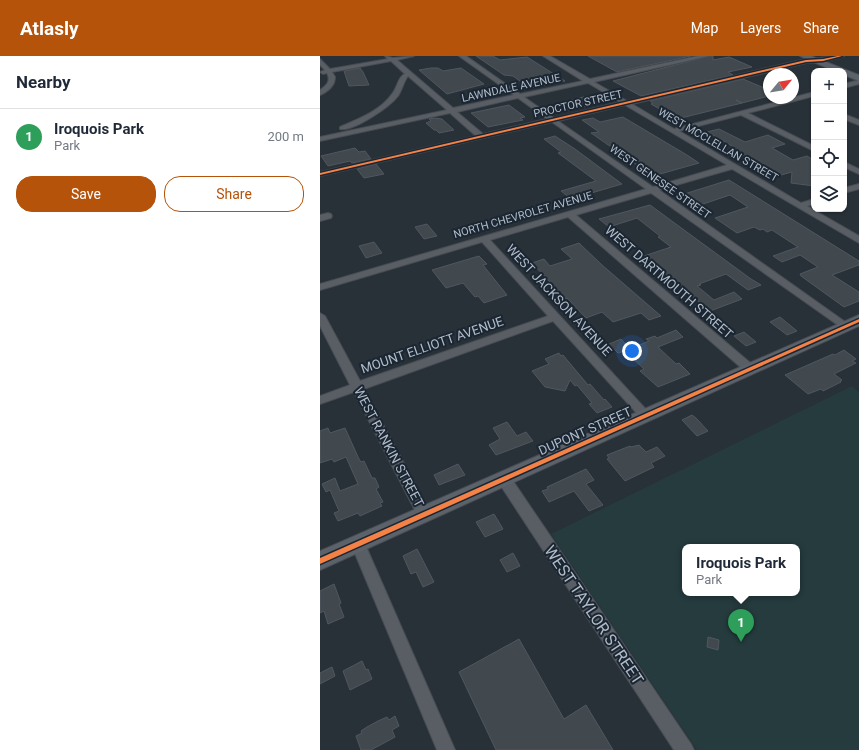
<!DOCTYPE html>
<meta charset="utf-8">
<style>
body{margin:0;font-family:Roboto,sans-serif;background:#f6f6f7;color:#1f2937}
.controls{position:absolute;right:12px;top:12px;display:grid;overflow:hidden;border-radius:8px;box-shadow:0 1px 3px #0004}
.controls button{width:36px;height:36px;display:grid;place-items:center;padding:0;border:0;border-bottom:1px solid #e0e1e3;background:#fff;color:#1f2937;font:20px sans-serif}
.compass{position:absolute;left:443px;top:12px;width:36px;height:36px;border-radius:50%;background:#fff;box-shadow:0 1px 3px #0004;rotate:60deg}
.you{position:absolute;left:312px;top:295px;width:14px;height:14px;margin:-10px;border:3px solid #fff;border-radius:50%;background:#1a73e8;box-shadow:0 0 0 6px #1a73e833}
.badge{display:grid;place-items:center;width:26px;height:26px;border-radius:50%;background:#b45309;color:#fff;font-size:13px;font-weight:700}
.pin{position:absolute;translate:-50% -33px;filter:drop-shadow(0 1px 2px #0008)}
.pin::after{content:'';position:absolute;top:21px;width:14px;height:12px;background:inherit;clip-path:polygon(0 0,100% 0,50% 100%)}
.popup{position:absolute;left:362px;top:488px;width:118px;height:52px;box-sizing:border-box;display:grid;place-content:center;border-radius:8px;background:#fff;filter:drop-shadow(0 1px 3px #0005);font-size:13px;white-space:nowrap;color:#747a83}
.popup b{font-size:15px;color:#1f2937}
.popup::after{content:'';position:absolute;left:50%;top:100%;margin-left:-8px;border:8px solid transparent;border-top-color:#fff}
.list{margin:0;padding:0;list-style:none}
h2{display:flex;justify-content:space-between;align-items:center;height:52px;margin:0;padding:0 16px;font-size:17px}
h2 small{font-size:13px;font-weight:400;color:#747a83}
.list li{display:grid;grid-template-columns:26px 1fr auto;gap:12px;align-items:center;box-sizing:border-box;height:56px;padding:0 16px;border-top:1px solid #e0e1e3}
.list b{display:block;font-size:15px;white-space:nowrap}
.list p{margin:0;font-size:13px;white-space:nowrap;color:#747a83}
.list em{font-size:13px;font-style:normal;color:#747a83}
.actions{display:flex;gap:8px;padding:12px 16px}
.actions a{flex:1;padding:9px 0;border:1px solid #b45309;border-radius:16px;text-align:center;font-size:14px;color:#b45309}
.actions .main{background:#b45309;color:#fff}
.icon{flex:none;width:22px;height:22px;fill:none;stroke:currentColor;stroke-width:2;stroke-linecap:round;stroke-linejoin:round}
.map{position:relative;flex:none;width:539px;height:694px;overflow:hidden}
header{display:flex;align-items:center;gap:24px;box-sizing:border-box;height:56px;padding:0 20px;background:#b45309;color:#fff}
header strong{font-size:19px}
nav{display:flex;gap:22px;margin-inline-start:auto;font-size:14px}
main{display:flex}
aside{flex:1;background:#fff}
.map>svg:first-child{display:block}
</style>
<header>
<strong>Atlasly</strong>
<nav><a>Map</a><a>Layers</a><a>Share</a></nav>
</header>
<main>
<aside>
<h2>Nearby<small></small></h2>
<ul class="list">
<li><span class="badge" style="background:#2e9e5b">1</span><div><b>Iroquois Park</b><p>Park</p></div><em>200 m</em></li>
</ul>
<div class="actions"><a class="main">Save</a><a>Share</a></div>
</aside>
<div class="map">
<svg width="539" height="694" viewBox="0 0 539 694">
<rect width="100%" height="100%" fill="#283038"/>
<path fill="#253b3e" fill-rule="evenodd" d="M532 330 539 336V694H377L231 478ZM365 491H477V537H365Z"/>
<path fill="#41484e" stroke="#50575f" d="M156 0H173L180 4 207 1 245 25 210 32 193 20 184 19Z
M268 0H371L297 16Z
M390 0H393V4L409 1 432 11 408 16 413 19 321 40 293 25Z
M40 12 43 16 49 29 29 30 24 15Z
M111 12H118L123 15 141 12 164 28 127 38 99 14Z
M423 23 449 34V40L422 47 416 44 422 47 357 63 331 48 333 47 330 45Z
M268 40 279 47 248 54 237 47Z
M189 49 205 61 200 62 203 64 168 71 151 57Z
M303 61 367 99 379 107 333 120 271 77 279 76 262 64 273 62 280 66Z
M114 62 122 63 134 74 119 77 116 74H114L106 67 111 65 109 63Z
M399 73 425 86 448 79 465 88 452 92 473 104 487 100 494 104V130L471 127 472 116 461 119 456 118 411 93 414 91 387 76Z
M235 80 255 93 302 128 251 143 241 135 276 125 238 97 241 96 224 83Z
M35 92 39 96 45 95 51 103 32 107 30 105 8 110 1 100Z
M56 108 64 118 44 122 37 113Z
M409 124 539 205V209L512 219 539 236V245L524 251 481 220 480 218 498 211 480 199 462 206 453 200 478 191 452 174 447 176 443 173 440 174 434 171 417 177 395 162 428 151 410 139 377 150 361 139Z
M330 149 431 223 441 229 428 234 406 218 379 228 381 229 377 230 394 244 414 236 422 243 390 255 339 213H335L323 202 325 201 324 200 351 191 338 181 340 180 317 162 289 171 279 163Z
M107 168 117 180 104 183 95 171Z
M54 186 62 197 46 202 39 190Z
M259 187 282 209 341 260 329 264 321 257 293 266 282 256 266 262 247 242 246 243 212 207 224 203 230 210 252 203 241 193Z
M159 200 167 208 163 209 187 239 164 247 158 240 155 241 143 227 126 232 112 214Z
M460 261 477 275 467 279 450 266Z
M356 274 363 281 338 291 356 308 359 307 370 318 338 331 320 315 324 313 305 295 298 297 289 288 301 283 310 293 329 285 326 283 335 280 337 282Z
M424 276 436 286 426 290 414 280Z
M524 294 536 303 532 305 536 307 514 318 522 324 520 325 521 326 503 335 501 333 488 338 465 319 513 298 515 299Z
M239 297 241 300 243 299 268 329 270 328 284 344 285 343 292 351 277 357 269 348 272 347 257 329 255 330 250 324 245 335 225 331 212 315 229 308 225 303Z
M372 359 376 362 388 375 377 380 362 364Z
M187 366 197 380 206 376 213 385 176 399 169 389 180 383 173 372Z
M8 372 10 377 25 372 39 403 41 406 44 405 52 422H55L59 431 56 433 63 446 60 447 62 450 40 460 38 457 18 465 14 457 19 455 10 434 6 436 2 428 15 422 20 435 38 428 26 401 14 406 12 403 0 407V375Z
M319 389 326 396 337 391 345 400 331 407 334 411 305 425 287 403 289 402 287 399 310 390 311 391Z
M138 408 145 419 119 429 114 419Z
M266 413 274 424 266 428 283 449 269 455 254 435 229 446 222 435 228 433 227 431Z
M174 458 183 473 165 481 156 466Z
M97 493 114 526 103 531 96 516 91 518 83 500Z
M193 497 200 510 187 516 180 504Z
M14 528 21 547 19 548 24 561 8 568 4 555 0 557V535Z
M388 581 399 584 398 594 387 591Z
M199 583 244 663 266 649 293 694H176L139 616Z
M42 605 46 614 48 613 52 623 30 634 23 615Z
M12 611 15 620 0 628V617Z
M75 660 79 670 72 674 75 681 51 694H41L36 680 42 677 41 675 47 671 58 665 67 661 69 664Z"/>
<g fill="none" stroke-linecap="round" stroke-linejoin="round">
<g stroke="#474c52" stroke-width="2">
<path id="street" d="M65 0 73 2 94 0 77 4 133 52 194 39 139 0H146L200 38 263 25 223 0H230L270 23 378 0H389L274 26 307 45 486 3 524 0 503 6 486 7 312 48 354 73 494 36V40L428 57 494 90V95L421 59 359 75 481 147 494 143V148L487 150 539 180V187L412 113 339 134 531 270 530 272H522L331 137 256 159 434 310 436 313 434 316H426L248 161 170 184 332 360 330 363 326 364 322 363 233 265 44 333 111 458 109 462 104 464 99 462 34 336 0 348V340L30 329 0 270V257L5 260 40 325 228 260 162 186 0 234V228L326 133 232 66 0 120V116L156 80 130 57 0 85V81L127 54 88 20C84 25 82 34 78 40 70 51 33 76 20 73V71C38 63 60 55 72 38 77 33 78 20 85 18L71 5 12 16 15 21C15 30 7 36 0 39V34C7 29 11 25 7 17L3 18 0 16 5 14 0 9V3L10 13 68 3ZM268 27 300 46 234 62 204 41ZM198 42 227 63 163 78 137 56ZM305 49 407 109 333 131 238 65Z
M539 24V28L524 32V28Z
M524 58 539 64V69L524 63Z
M524 106 539 113V118L524 111Z
M539 128V133L524 137V132Z
M8 157 11 158 12 160 11 162 0 165V159Z
M184 418 189 419 371 688 374 694H354L179 427 177 423 179 419Z
M38 482 43 484 45 488 135 694H117L31 488 33 484Z"/>
</g>
<g stroke="#474c52" stroke-width="2">
<path id="secondary" d="M480 0H491L539 19V25L524 19V15H514Z
M539 259V270L0 514V495Z"/>
</g>
<use href="#street" fill="#595e65" fill-rule="evenodd"/>
<use href="#secondary" fill="#5c626a" fill-rule="evenodd"/>
<g stroke="#1b2633" stroke-width="3">
<path id="cycleway" d="M518 0H522L503 5 486 6 0 119V117L486 4 503 3Z
M539 263V266L0 508V502Z"/>
</g>
<use href="#cycleway" fill="#f48246" fill-rule="evenodd"/>
</g>
<g text-anchor="middle" dominant-baseline="central" stroke-width="4" stroke-linejoin="round" paint-order="stroke">
<g font-size="11" fill="#b2bcc9" stroke="#1b2633">
<text transform="translate(191 32) rotate(-12)">LAWNDALE AVENUE</text>
<text transform="translate(258 48) rotate(-13)">PROCTOR STREET</text>
<text transform="translate(398 89) rotate(30)">WEST MCCLELLAN STREET</text>
<text transform="translate(340 126) rotate(35)">WEST GENESEE STREET</text>
<text transform="translate(203 159) rotate(-16)">NORTH CHEVROLET AVENUE</text>
</g>
<g font-size="13" fill="#b2bcc9" stroke="#1b2633">
<text transform="translate(349 226) rotate(41)">WEST DARTMOUTH STREET</text>
<text transform="translate(239 244) rotate(47)">WEST JACKSON AVENUE</text>
<text transform="translate(112 289) rotate(-19)">MOUNT ELLIOTT AVENUE</text>
<text transform="translate(265 375) rotate(-24)">DUPONT STREET</text>
<text transform="translate(69 391) rotate(62)">WEST RANKIN STREET</text>
</g>
<g font-size="16" fill="#b2bcc9" stroke="#1b2633">
<text transform="translate(274 559) rotate(56)">WEST TAYLOR STREET</text>
</g>
</g>
</svg>
<div class="controls">
<button>+</button>
<button>−</button>
<button><svg class="icon" aria-label="locate" viewBox="0 0 24 24"><circle cx="12" cy="12" r="6"/><path d="M12 2v4M12 18v4M2 12h4M18 12h4"/></svg></button>
<button><svg class="icon" aria-label="layers" viewBox="0 0 24 24"><path d="M12 4l9 5-9 5-9-5zM3 14l9 5 9-5"/></svg></button>
</div>
<svg class="compass" viewBox="-18 -18 36 36"><path d="M0-13l5 13h-10z" fill="#e53935"/><path d="M0 13l5-13h-10z" fill="#747a83"/></svg>
<div class="you"></div>
<div class="pin badge" style="left:421px;top:586px;background:#2e9e5b">1</div>
<div class="popup"><b>Iroquois Park</b>Park</div>
</div>
</main>
